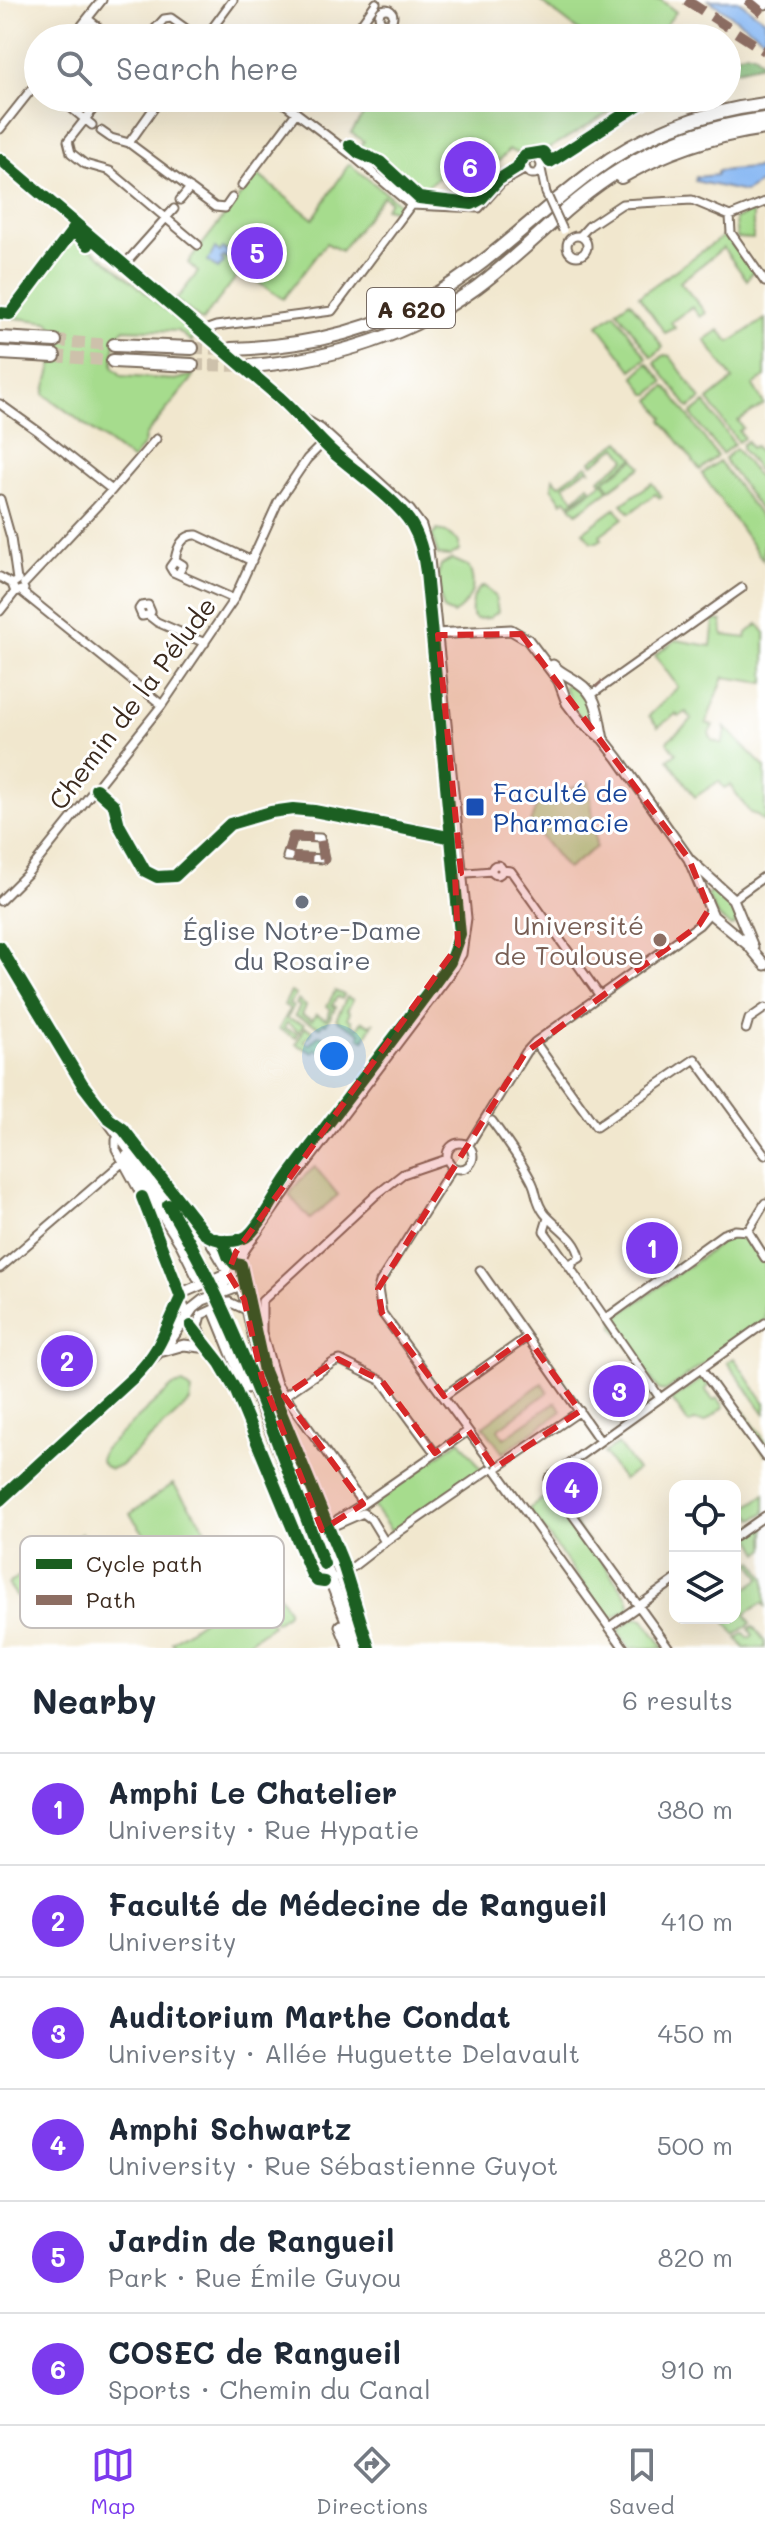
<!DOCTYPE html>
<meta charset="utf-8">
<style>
body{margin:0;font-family:Mali,sans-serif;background:#f6f6f7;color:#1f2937}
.controls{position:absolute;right:24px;bottom:24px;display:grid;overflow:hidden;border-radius:16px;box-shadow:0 8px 32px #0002}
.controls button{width:72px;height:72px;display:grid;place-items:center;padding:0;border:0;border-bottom:2px solid #e0e1e3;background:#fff;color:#1f2937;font:40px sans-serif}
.you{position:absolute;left:334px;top:1056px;width:28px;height:28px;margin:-20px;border:6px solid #fff;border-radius:50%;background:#1a73e8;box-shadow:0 0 0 12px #1a73e833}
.badge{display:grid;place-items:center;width:52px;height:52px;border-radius:50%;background:#7c3aed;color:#fff;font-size:26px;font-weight:700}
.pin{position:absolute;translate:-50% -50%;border:4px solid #fff;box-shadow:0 2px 8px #0006}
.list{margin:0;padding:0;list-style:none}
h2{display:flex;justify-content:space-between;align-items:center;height:104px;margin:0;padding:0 32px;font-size:34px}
h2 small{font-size:26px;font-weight:400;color:#747a83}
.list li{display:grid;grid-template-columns:52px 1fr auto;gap:24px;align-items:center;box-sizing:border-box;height:112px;padding:0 32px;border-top:2px solid #e0e1e3}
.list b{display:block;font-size:30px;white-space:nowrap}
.list p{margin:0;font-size:26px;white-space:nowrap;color:#747a83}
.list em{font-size:26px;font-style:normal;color:#747a83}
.icon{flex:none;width:44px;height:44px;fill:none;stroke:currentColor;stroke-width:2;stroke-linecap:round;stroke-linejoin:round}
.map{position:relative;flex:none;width:765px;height:1648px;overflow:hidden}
.search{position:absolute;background:#fff;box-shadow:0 8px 32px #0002;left:24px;right:24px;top:24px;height:88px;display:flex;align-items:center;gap:20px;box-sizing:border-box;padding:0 28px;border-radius:44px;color:#747a83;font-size:30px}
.sheet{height:776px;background:#fff}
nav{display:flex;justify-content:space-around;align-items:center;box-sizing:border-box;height:112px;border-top:2px solid #e0e1e3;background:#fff;font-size:22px;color:#747a83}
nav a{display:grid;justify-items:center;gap:4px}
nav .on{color:#7c3aed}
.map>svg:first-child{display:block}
</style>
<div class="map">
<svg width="765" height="1648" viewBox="0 0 765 1648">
<rect width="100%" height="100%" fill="#fff"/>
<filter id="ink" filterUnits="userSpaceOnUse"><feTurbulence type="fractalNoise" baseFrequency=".0125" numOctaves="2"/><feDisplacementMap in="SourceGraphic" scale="16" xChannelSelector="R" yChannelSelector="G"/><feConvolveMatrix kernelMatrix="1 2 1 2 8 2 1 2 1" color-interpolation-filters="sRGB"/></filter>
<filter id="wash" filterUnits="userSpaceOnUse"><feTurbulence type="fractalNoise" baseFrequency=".006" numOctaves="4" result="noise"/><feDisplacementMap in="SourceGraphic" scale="32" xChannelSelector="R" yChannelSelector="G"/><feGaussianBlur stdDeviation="1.8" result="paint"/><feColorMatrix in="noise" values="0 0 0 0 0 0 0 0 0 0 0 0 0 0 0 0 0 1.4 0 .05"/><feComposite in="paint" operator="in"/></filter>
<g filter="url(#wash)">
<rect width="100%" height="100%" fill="#f1e7ce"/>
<path fill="#a6dc8d" stroke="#708356" stroke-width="2" d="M661 0 676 12 656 38H588L540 1Z
M363 98H491L496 101 498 98H537L546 104 550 98H619L625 103 548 149 531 148 520 154 509 150 498 162 466 138 436 179 421 191 424 195 384 160 359 149 364 141 351 133 365 112Z
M349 164 400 204 402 206 399 211 385 208 390 201 383 196 341 251 326 243 283 299 241 271 202 321 176 300 198 272 188 263 257 174 313 219Z
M753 212V239L737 238 735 219Z
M72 235 113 265 193 333 192 342 178 331 124 329 115 338 113 367 122 376 175 380 193 375 192 379 145 436 144 444 132 460 44 394 53 362 56 332 48 322 8 317Z
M725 235 753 271 747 280 723 248 680 282 706 313 700 317 692 307 671 322 675 328 665 333 639 296Z
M630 301 663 347 652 357 617 310Z
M615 313 647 358 632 370 598 325Z
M765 319V377L753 385 764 404 738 421 743 428 739 431 744 438 738 442 708 400 733 380 705 340 719 330 730 342Z
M664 355 670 356 701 399 689 408 655 363Z
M648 363 664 382 650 394H646L634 376Z
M665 387 668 388 717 456 700 470 662 420 664 418 651 400Z
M705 403 734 444 722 454 691 414Z
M620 441 634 458 601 482 599 479 626 459 617 447 593 464 591 461Z
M747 441 751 448 755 446 765 460V481L742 449V445Z
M736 449 765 486V517L724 459Z
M635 459 641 467 610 489 604 481Z
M719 461 765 523 763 560 702 474Z
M587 465 590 470 587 469 564 485 574 499 589 485 591 489 570 504 566 499 562 502 552 488 553 478 559 485Z
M603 482 609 490 577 513 571 506Z
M652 483 662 497 660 498 655 494 630 513 622 504Z
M616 508 623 518 600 535 602 539 597 542H592L583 532Z
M437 530 446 532 459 542V551L449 556 438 555 432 536Z
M452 559 468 566C478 585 471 603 453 614L444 610 436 581 441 565Z
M484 586 495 596 498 612 489 618 476 619 472 615C471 604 473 590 484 586Z
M714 620 722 621 723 635 746 638 747 633 758 624 765 633V683L724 677 706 723 713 726 709 733 712 740 722 744 726 732 724 726 765 768V820L762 821 757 815 750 813 730 785 724 788 719 781 695 797 668 759 676 753 667 741 692 720 686 712 679 717 676 714 658 727 649 716 678 687 655 655 676 640 711 646Z
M568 683C585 686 590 702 595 717L589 722 576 712 564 687Z
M589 782 596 847 567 869 530 823 539 799Z
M715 889 728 899 738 918 735 925 730 926 717 915 707 895Z
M335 991 344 995 342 999 337 997 332 1005 336 1007 326 1024 323 1023 320 1027 295 1016 300 1006 296 1004 298 1000 306 1006 302 1015 312 1020 316 1014 326 1019 331 1009 327 1006Z
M291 992 296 995 289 1004 293 1007 287 1019 304 1024 299 1032 287 1023 284 1028 298 1034 296 1038 279 1029 290 1009 284 1005Z
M347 997 353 1000 347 1010 350 1012 347 1018 352 1021 351 1024 358 1028 362 1021 370 1025 374 1022 364 1040 359 1037 360 1033 336 1019Z
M305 1027 313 1031 304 1041 309 1045 319 1035 338 1043 342 1036 346 1038 340 1048 334 1045 325 1054 315 1049 313 1053 296 1044Z
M315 1167 338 1195 310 1219 289 1195 301 1179Z
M740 1233 765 1264V1320L665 1391 659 1390 614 1327V1319L734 1234Z
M734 1358 765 1403V1414L727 1362Z
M703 1378 709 1385 705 1389 713 1400 718 1398 724 1407 705 1422 694 1421 689 1424 672 1400Z
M721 1379 765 1441V1454L715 1384Z
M542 1383 548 1392 498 1429 504 1438 556 1402 562 1411 503 1453 483 1426Z
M183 1384 192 1391 190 1402 120 1466 110 1469 104 1466 100 1459 104 1449 173 1386Z
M460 1440 482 1470 396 1531H391L373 1506 374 1502Z
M618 1444 637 1470 623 1480 604 1453Z
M173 1484 227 1558 184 1589 130 1514Z
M765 1494V1513L754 1519 746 1508Z
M545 1497 550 1504 557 1499 629 1599 630 1608 609 1620 529 1509Z
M765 1519V1549L760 1553 748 1532Z
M81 1533 82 1565 26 1605 39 1562Z
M754 1561 765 1578V1606L762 1603 745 1614 751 1623 735 1635 723 1618H735V1597L761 1578 751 1563Z
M33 1566 21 1602 8 1584Z
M263 1577 268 1578 287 1608V1613L276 1622 250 1587Z
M247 1589 273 1625 240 1648H176L172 1642Z
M639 1618 643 1619 664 1648H629L618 1631 633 1619Z
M753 1626 765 1642V1648H744L737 1638 744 1633 749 1638 753 1635 749 1629Z"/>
<path fill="#84bc78" stroke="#60734b" stroke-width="2" d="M743 53H754L763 64 727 72V59Z"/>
<path fill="#88b8f3" stroke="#627188" stroke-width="2" d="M709 0H737L765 20V39Z
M765 167V180L745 192 695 181 696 177 717 175V171Z
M215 248 220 252 223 248 230 254 226 259 224 257 221 259 224 262 218 269 208 261Z"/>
</g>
<g filter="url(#ink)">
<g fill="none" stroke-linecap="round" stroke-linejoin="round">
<path stroke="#cdc1ab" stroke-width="7" stroke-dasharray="7 3.5" stroke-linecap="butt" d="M232 198 242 185
M156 439 162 432"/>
<path stroke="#cdc1ab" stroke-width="12" stroke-dasharray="12 6" stroke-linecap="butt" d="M55 341 114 345
M192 348 231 349
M54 356 113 361
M192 365 249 366"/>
<g stroke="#7b6c5c" stroke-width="11">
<path id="minor" d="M379 16a7 7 0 1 1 14 0a7 7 0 1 1-14 0Z
M88 19 112 38
M194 35 198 38
M72 38 102 0
M147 38 164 19 171 18 185 28
M205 38 233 0
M351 38 376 3
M59 98 92 125
M102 98 68 141 71 153 85 164 110 171 198 245
M277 98 352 155 411 205
M0 129 38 81
M101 131 111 138 129 143 215 207 225 208 232 198
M129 143 161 98
M525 166a8 8 0 1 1 16 0a8 8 0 1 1-16 0Z
M541 169 546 193
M242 185 296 113
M180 200 190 188
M411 205 479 208 501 183 526 169
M730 216 731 233 765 282
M580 236 589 226 622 204 692 200 730 216 765 202
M567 246a10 10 0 1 1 20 0a10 10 0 1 1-20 0Z
M125 264 174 209
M202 331 216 326 332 311 411 205
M0 404 39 432 112 490
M0 499 11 538 17 580
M175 560C177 547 183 534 197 535L252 561
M179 573 183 565 175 560 170 567 173 572 234 599
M0 577 12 584
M24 584 112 490 156 439
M15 592 12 584 18 580
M22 592 162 705
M0 611 15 592 24 589
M148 615 151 612 148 605 141 606 139 609 142 616 148 615 157 622 205 643
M591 695 742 588
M293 837 320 838 324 859 287 857Z
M492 870a5 5 0 1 1 10 0a5 5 0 1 1-10 0Z
M502 870 511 871 516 878 600 996
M455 874 492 871
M733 899 765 876
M0 901 27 874 162 705 234 599 278 502 307 459 327 439
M746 1029 749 1019 765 1008
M535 1042 596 1127 695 1059 765 1155
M112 1121 121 1126 205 1234 228 1273 236 1279 243 1296 262 1378 339 1575 364 1648
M492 1121C506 1140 520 1159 531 1180 538 1192 534 1200 545 1214 556 1227 578 1239 580 1258L573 1262 571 1269 544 1231 548 1218
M116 1140V1149L142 1197 171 1268 191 1326 220 1363 235 1389 315 1579 324 1582 345 1573 390 1538 490 1469
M447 1156a13 13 0 1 1 26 0a13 13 0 1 1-26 0Z
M468 1146 526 1052 535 1042 699 925 707 916 709 909
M453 1167 380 1282 378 1289 382 1313 491 1462
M748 1231 765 1203
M748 1231 765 1258
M0 1268 123 1162
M571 1269 660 1398
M480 1270 527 1337
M605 1319 723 1234 735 1230 748 1231
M205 1340 198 1327 201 1315 229 1302 246 1310
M701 1369 765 1457
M284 1396 334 1362 340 1360 382 1381 435 1453
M444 1396 527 1337 600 1441
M498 1467 580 1411
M496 1470 624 1648
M363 1504 277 1384 262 1332V1301L376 1195 403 1174 447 1159
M331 1527 338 1519 363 1504 468 1431
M331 1527 363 1513 371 1519 385 1542
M735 1537 765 1516
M609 1627 675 1580
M669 1648 549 1482V1478L765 1323"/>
</g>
<g stroke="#7b6c5c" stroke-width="13">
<path id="tertiary" d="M0 159 211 339
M255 377 305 420 332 451 402 512 412 525 421 546
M435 634 511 630 528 640 559 681 567 703 580 720 603 739 618 758 689 859 713 916 748 945 765 965
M553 665C560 673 570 676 579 683 599 696 598 718 603 739
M691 861 733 899 753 947
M205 1234 224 1241 247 1236
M218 1293C230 1280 229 1262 240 1247
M159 1348 182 1293 228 1273
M163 1351 184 1345 209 1348
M0 1500 168 1344 193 1308 203 1300 233 1289 238 1263 244 1250 293 1180 449 974 461 954 466 918 428 549 421 526 409 510 320 429 305 420"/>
</g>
<g stroke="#7b6c5c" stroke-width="15">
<path id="primary" d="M759 0 765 3
M0 947 83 1085 155 1184 206 1272
M127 1157 182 1244 198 1276
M223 1310 358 1648
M216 1313 246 1387
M341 1626 350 1648"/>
</g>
<g stroke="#7b6c5c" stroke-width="16">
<path id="motorway" d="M621 177C666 151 714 135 765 128
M0 338 55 341
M114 345 192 348
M231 349C300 347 368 333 429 298 489 264 537 213 592 172 642 134 703 112 765 104
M0 353 54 356
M113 361 192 365
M251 366C334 359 409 336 477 287 508 264 536 237 565 211 624 160 687 128 765 119"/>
</g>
<use href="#minor" stroke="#fff" stroke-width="7"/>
<use href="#tertiary" stroke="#fff" stroke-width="9"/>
<use href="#primary" stroke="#fff" stroke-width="11"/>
<use href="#motorway" stroke="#fff" stroke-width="12"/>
<g stroke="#7b6c5c" stroke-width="11" stroke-linecap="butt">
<path id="minor-bridge" d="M546 193 563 230"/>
</g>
<g stroke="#7b6c5c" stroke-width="13" stroke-linecap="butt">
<path id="tertiary-bridge" d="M211 339 255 377"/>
</g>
<use href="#minor-bridge" stroke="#fff" stroke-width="7"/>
<use href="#tertiary-bridge" stroke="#fff" stroke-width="9"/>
<path stroke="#8d6e63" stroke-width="10" stroke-dasharray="20 10" stroke-linecap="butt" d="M686 0 765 51
M747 0 765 15
M598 683 600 685
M293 837 320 838 324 859 287 857Z"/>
<g stroke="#fff" stroke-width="17">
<path id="cycleway" d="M350 145 359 153 380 162 419 198 472 204 481 199 498 180 517 168 525 155 543 152 550 162 649 98
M0 159 279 397C299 415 315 436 335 454 357 473 398 501 412 525 421 540 424 556 426 572L460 934 450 962C398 1035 341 1105 288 1177 277 1192 260 1228 246 1237 233 1244 216 1241 205 1234L123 1129 109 1119 83 1085 0 947
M0 313 10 314 73 230 88 245
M96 789 114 805 119 825 145 871 157 877 175 876 230 824 271 812 293 809 314 811 448 837
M168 1205C236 1316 276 1444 324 1564
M222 1240 228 1256 235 1264 241 1265 264 1371 342 1561 369 1648
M191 1326 220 1363 235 1389 312 1575 317 1581 324 1582
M0 1500 136 1375C161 1350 166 1328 181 1297L142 1197"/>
</g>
<use href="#cycleway" stroke="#1b5e20" stroke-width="12"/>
</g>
</g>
<path fill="#d62828" fill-opacity="0.2" stroke="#d62828" stroke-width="6" stroke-dasharray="16 10" stroke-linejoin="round" d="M521 634 689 859 709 909 699 925 526 1052 378 1289 382 1313 444 1396 527 1337 580 1411 495 1468 468 1430 435 1453 382 1381 338 1359 284 1396 363 1504 322 1530 262 1378 244 1299 228 1273 236 1252 458 945 455 874 461 873 438 635Z"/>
<rect fill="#1a4fb4" stroke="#fff" stroke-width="3" x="465" y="797" width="20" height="20" rx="4"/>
<circle fill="#6b7280" stroke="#fff" stroke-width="3" cx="302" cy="902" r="8"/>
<circle fill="#8d6e63" stroke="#fff" stroke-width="3" cx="660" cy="940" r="8"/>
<g text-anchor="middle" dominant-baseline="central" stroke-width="6" stroke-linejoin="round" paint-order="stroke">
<rect fill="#fff" stroke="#766a62" stroke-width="2" x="367" y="288" width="88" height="40" rx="6"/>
<g font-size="24" font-weight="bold" fill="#3b2a1e">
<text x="411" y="308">A 620</text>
</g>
<g font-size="26" fill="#3b2a1e" stroke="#fff">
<text transform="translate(132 703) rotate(-53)">Chemin de la Pélude</text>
</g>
<g font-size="26" fill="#164399" stroke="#fff" text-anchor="start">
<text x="493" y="792">Faculté de<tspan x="493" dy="30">Pharmacie</tspan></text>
</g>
<g font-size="26" fill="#785e54" stroke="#fff" text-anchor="end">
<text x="644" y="925">Université<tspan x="644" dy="30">de Toulouse</tspan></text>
</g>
<g font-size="26" fill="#5b616d" stroke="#fff">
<text x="302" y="930">Église Notre-Dame<tspan x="302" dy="30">du Rosaire</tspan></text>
</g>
</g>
<rect x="20" y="1536" width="264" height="92" rx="12" fill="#fff" stroke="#c4bfbc" stroke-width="2"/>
<rect x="36" y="1559" width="36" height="10" fill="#1b5e20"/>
<rect x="36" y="1595" width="36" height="10" fill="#8d6e63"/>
<g font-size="22" fill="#3b2a1e">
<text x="86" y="1572">Cycle path</text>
<text x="86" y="1608">Path</text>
</g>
</svg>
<div class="controls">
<button><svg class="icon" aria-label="locate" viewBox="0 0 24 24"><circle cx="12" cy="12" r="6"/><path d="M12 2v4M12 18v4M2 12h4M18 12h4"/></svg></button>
<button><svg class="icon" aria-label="layers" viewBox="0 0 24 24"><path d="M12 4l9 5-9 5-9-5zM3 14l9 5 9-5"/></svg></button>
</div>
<div class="you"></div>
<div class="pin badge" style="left:652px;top:1248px">1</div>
<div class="pin badge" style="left:67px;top:1361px">2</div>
<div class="pin badge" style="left:619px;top:1391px">3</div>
<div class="pin badge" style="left:572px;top:1488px">4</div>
<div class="pin badge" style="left:257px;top:253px">5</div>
<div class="pin badge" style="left:470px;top:167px">6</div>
<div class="search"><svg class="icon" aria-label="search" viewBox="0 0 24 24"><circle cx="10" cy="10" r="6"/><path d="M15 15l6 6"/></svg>Search here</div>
</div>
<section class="sheet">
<h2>Nearby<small>6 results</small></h2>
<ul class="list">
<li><span class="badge">1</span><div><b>Amphi Le Chatelier</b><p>University · Rue Hypatie</p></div><em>380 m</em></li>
<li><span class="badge">2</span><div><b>Faculté de Médecine de Rangueil</b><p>University</p></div><em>410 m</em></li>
<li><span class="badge">3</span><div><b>Auditorium Marthe Condat</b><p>University · Allée Huguette Delavault</p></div><em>450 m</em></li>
<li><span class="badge">4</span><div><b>Amphi Schwartz</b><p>University · Rue Sébastienne Guyot</p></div><em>500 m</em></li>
<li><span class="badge">5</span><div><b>Jardin de Rangueil</b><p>Park · Rue Émile Guyou</p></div><em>820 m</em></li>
<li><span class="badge">6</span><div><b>COSEC de Rangueil</b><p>Sports · Chemin du Canal</p></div><em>910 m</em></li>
</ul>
</section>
<nav>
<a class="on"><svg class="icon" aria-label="map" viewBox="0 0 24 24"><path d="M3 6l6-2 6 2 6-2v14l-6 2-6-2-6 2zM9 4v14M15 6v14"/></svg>Map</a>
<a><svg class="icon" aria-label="directions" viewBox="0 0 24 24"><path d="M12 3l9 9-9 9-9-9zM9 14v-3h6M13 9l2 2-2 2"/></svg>Directions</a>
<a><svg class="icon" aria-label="saved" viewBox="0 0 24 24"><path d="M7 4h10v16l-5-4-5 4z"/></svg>Saved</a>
</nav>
